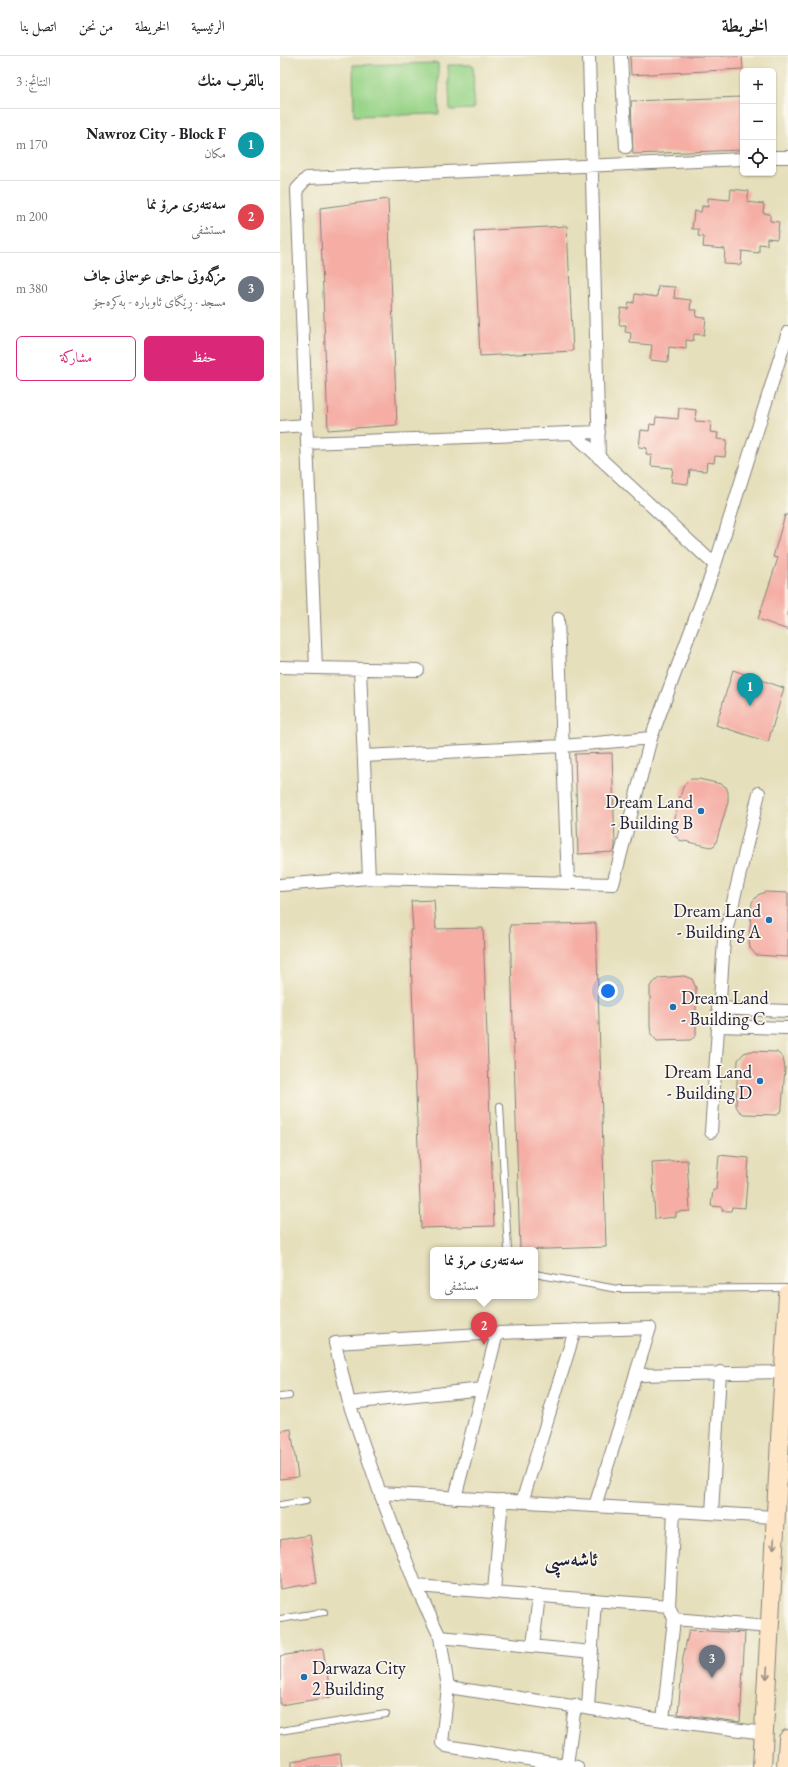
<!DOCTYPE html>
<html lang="ar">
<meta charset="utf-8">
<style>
body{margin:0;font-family:"EB Garamond",Amiri,serif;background:#f2f2f2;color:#202124;direction:rtl}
.controls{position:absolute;right:12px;top:12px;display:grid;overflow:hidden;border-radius:6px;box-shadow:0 1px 3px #0004}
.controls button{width:36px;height:36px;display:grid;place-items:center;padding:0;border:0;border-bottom:1px solid #e0e0e0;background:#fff;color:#202124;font:20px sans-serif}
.you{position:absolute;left:328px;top:935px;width:14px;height:14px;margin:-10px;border:3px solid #fff;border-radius:50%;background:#1a73e8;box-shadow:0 0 0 6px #1a73e833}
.badge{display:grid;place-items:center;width:26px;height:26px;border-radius:50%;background:#db2777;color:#fff;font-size:13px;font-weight:700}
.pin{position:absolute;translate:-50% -33px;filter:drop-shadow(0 1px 2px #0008)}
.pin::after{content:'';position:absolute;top:21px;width:14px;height:12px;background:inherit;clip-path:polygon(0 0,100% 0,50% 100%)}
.popup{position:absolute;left:150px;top:1191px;width:108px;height:52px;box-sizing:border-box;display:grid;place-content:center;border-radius:6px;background:#fff;filter:drop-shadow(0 1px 3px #0005);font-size:13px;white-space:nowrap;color:#757577}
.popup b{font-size:15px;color:#202124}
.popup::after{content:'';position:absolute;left:50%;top:100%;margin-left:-8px;border:8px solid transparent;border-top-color:#fff}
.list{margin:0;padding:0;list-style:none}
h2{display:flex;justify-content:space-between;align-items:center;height:52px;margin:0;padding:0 16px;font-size:17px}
h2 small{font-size:13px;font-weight:400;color:#757577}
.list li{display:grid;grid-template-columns:26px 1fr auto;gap:12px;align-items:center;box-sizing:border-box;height:72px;padding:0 16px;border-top:1px solid #e0e0e0}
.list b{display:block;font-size:15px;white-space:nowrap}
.list p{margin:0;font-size:13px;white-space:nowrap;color:#757577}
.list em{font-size:13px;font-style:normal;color:#757577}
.actions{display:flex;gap:8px;padding:12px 16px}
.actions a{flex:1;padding:9px 0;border:1px solid #db2777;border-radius:6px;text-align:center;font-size:14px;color:#db2777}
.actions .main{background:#db2777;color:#fff}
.icon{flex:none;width:22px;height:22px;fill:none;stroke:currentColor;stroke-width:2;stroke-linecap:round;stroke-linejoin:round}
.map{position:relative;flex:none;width:508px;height:1711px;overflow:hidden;direction:ltr}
header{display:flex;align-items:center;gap:24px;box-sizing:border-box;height:56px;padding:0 20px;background:#fff;border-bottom:1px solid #e0e0e0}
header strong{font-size:19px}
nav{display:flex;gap:22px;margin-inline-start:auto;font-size:14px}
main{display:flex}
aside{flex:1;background:#fff}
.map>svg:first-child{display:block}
</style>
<header>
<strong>الخريطة</strong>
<nav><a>الرئيسية</a><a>الخريطة</a><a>من نحن</a><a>اتصل بنا</a></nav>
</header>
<main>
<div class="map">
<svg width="508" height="1711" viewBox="0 0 508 1711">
<rect width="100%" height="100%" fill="#fbf7ec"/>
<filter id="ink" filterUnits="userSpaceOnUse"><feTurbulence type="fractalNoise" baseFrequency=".025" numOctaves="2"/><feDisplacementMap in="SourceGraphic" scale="8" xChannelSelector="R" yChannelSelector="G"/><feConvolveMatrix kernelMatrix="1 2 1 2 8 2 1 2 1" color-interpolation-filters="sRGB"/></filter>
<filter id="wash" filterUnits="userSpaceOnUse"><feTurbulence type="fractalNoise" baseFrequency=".012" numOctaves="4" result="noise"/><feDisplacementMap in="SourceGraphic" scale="16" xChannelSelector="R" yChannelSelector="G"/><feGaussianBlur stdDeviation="0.9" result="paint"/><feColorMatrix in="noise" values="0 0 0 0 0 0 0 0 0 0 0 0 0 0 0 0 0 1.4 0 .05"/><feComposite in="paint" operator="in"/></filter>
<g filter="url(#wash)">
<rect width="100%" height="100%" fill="#e5dfbb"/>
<path fill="#98d488" stroke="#5d7b62" d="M158 7 159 58 74 60 73 9Z
M168 9H193L194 53 170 54Z"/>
<g id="blocks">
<path fill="#f5ada4" d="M350 0H462L463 13 351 19Z
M462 41 463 94 353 98 351 45Z
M451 133 469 135 467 146 484 148 483 157 490 158V165L499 166 497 183 487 182V189L479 188V197L462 195 461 209 444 208 445 193 423 191 424 181 418 180 419 173H412L414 155 421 156 422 150 428 151V142L450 144Z
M108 143 117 369 48 374 40 152Z
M287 170 293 295 200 300 194 175Z
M378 230 395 231 394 242 411 244 410 254H417L416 261 426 262 424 279 414 278 413 285 406 284V293L389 291 388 306 370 304 372 289 350 287 351 277 345 276 346 269H339L341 252 348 253 349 246 354 247 355 238 377 241Z
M399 352 416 354 415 365 431 366 430 376 438 377 437 383 447 384 445 401 435 400 434 407 427 406 426 415 410 414 408 428 391 426 393 412 371 410 372 399 366 398 367 392 359 391 361 374 369 375 370 368 375 369 376 361 398 363Z
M505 459H508V574L478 563 498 502 493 501Z
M453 614 504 632 488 686 436 669Z
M332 697 335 790 334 796 298 798 295 698Z
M411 723H419L441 728 446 731 448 736V746L437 783 435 789 431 791 399 784 393 777V766L403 731Z
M485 836 508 837V901L476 899 470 892 469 884 472 846 478 839Z
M154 844 156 873 203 872 214 1170 141 1172 130 874H133L131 845Z
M316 867 326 1191 240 1194 230 869Z
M404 920 412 923 416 932V980L410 984 377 985 371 978 370 970V930L379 922Z
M471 995 497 996 503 1002 505 1012 502 1050 500 1056 497 1059 464 1058 459 1055 456 1050 458 1004 464 997Z
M439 1099 469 1102 465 1152 452 1151 451 1155H442V1151L431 1150 433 1134H436Z
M407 1104 410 1155 396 1156V1161L375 1163 372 1106Z
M11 1373 18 1421 0 1423V1375Z
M30 1479 37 1527 0 1533V1484Z
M409 1574 465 1577 460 1666 398 1658 403 1601Z
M43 1593 51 1641 0 1649V1600Z
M60 1698 62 1711H12V1705Z"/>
</g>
</g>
<g filter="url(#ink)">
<use href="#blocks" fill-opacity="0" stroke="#84807b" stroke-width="1"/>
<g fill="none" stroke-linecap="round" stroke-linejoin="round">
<g stroke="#84807b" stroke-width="8">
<path id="lane" d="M220 1050 228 1194
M255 1218 337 1233 508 1232
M0 1341 9 1340
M0 1449 26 1445
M0 1563 44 1556
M0 1675 106 1658"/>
</g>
<g stroke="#84807b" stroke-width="14">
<path id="street" d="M309 0 319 402
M341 0 346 91
M493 101H508
M0 371 26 369
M294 378 435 509
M27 387 319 376
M278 563 288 827
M0 611 36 612
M80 613 89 822
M138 614 36 612 17 133 27 122 463 103
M84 700 283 690 371 682
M0 829 89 822 333 828 371 682 435 509 508 276
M438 952 508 955
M437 970 508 972
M431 1076 444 884 479 737
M357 1319 503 1316
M69 1347 203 1333
M100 1437 495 1461
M175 1442 217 1277
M242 1446 295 1274
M432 1457 440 1316
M136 1530 389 1550 394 1563 490 1571
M214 1535 222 1444
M389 1550 394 1455
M160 1581 312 1596
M253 1590 259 1539
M168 1631 383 1664 484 1677
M308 1651 315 1544
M383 1664 394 1563
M287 1709 295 1649
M297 1711 166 1690 162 1687 168 1631 160 1581 136 1530 100 1437 69 1347 55 1287 217 1277 370 1272 315 1450"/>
</g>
<g stroke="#84807b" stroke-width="20">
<path id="secondary" d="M482 1711 508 1238
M506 1711 508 1683"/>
</g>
<use href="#lane" stroke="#fff" stroke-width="6"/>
<use href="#street" stroke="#fff" stroke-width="12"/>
<use href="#secondary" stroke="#fde5c5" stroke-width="18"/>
</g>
<defs><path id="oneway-shaft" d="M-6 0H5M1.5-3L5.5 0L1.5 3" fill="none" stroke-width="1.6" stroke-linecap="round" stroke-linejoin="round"/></defs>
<g stroke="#9a8d87">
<use href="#oneway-shaft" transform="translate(494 1487) rotate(93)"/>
<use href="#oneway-shaft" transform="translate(487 1617) rotate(93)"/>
</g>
</g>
<g fill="#1f6fb2" stroke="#fbf7ec" stroke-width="1.5">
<circle cx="421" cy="755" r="4"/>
<circle cx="489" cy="864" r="4"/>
<circle cx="393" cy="951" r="4"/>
<circle cx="480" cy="1025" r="4"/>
<circle cx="24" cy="1621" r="4"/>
</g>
<g text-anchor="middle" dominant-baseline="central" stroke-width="3.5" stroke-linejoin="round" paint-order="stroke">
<g font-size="18" fill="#22223b" stroke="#fbf7ec" text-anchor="end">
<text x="413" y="745">Dream Land<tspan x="413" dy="21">- Building B</tspan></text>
<text x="481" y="854">Dream Land<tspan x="481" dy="21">- Building A</tspan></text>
<text x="401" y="941" text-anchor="start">Dream Land<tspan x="401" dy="21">- Building C</tspan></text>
<text x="472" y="1015">Dream Land<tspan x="472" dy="21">- Building D</tspan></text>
<text x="32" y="1611" text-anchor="start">Darwaza City<tspan x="32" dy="21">2 Building</tspan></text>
</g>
<g font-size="20" font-weight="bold" fill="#22223b" stroke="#fbf7ec">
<text x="291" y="1503">ئاشەسپی</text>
</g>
</g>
</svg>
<div class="controls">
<button>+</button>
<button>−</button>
<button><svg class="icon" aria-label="locate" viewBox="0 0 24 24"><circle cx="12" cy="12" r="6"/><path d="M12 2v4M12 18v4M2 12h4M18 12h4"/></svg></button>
</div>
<div class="you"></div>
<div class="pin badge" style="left:470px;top:650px;background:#0f9aa8">1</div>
<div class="pin badge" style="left:204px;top:1289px;background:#e0444e">2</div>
<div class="popup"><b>سەنتەرى مرۆ نما</b>مستشفى</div>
<div class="pin badge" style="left:432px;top:1622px;background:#6b7280">3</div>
</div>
<aside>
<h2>بالقرب منك<small>النتائج: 3</small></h2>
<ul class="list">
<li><span class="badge" style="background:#0f9aa8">1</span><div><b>Nawroz City - Block F</b><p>مكان</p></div><em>170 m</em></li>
<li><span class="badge" style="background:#e0444e">2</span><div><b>سەنتەرى مرۆ نما</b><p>مستشفى</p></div><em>200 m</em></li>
<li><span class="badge" style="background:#6b7280">3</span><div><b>مزگەوتی حاجی عوسمانی جاف</b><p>مسجد · ڕێگای ئاوبارە - بەکرەجۆ</p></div><em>380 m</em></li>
</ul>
<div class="actions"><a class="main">حفظ</a><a>مشاركة</a></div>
</aside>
</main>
